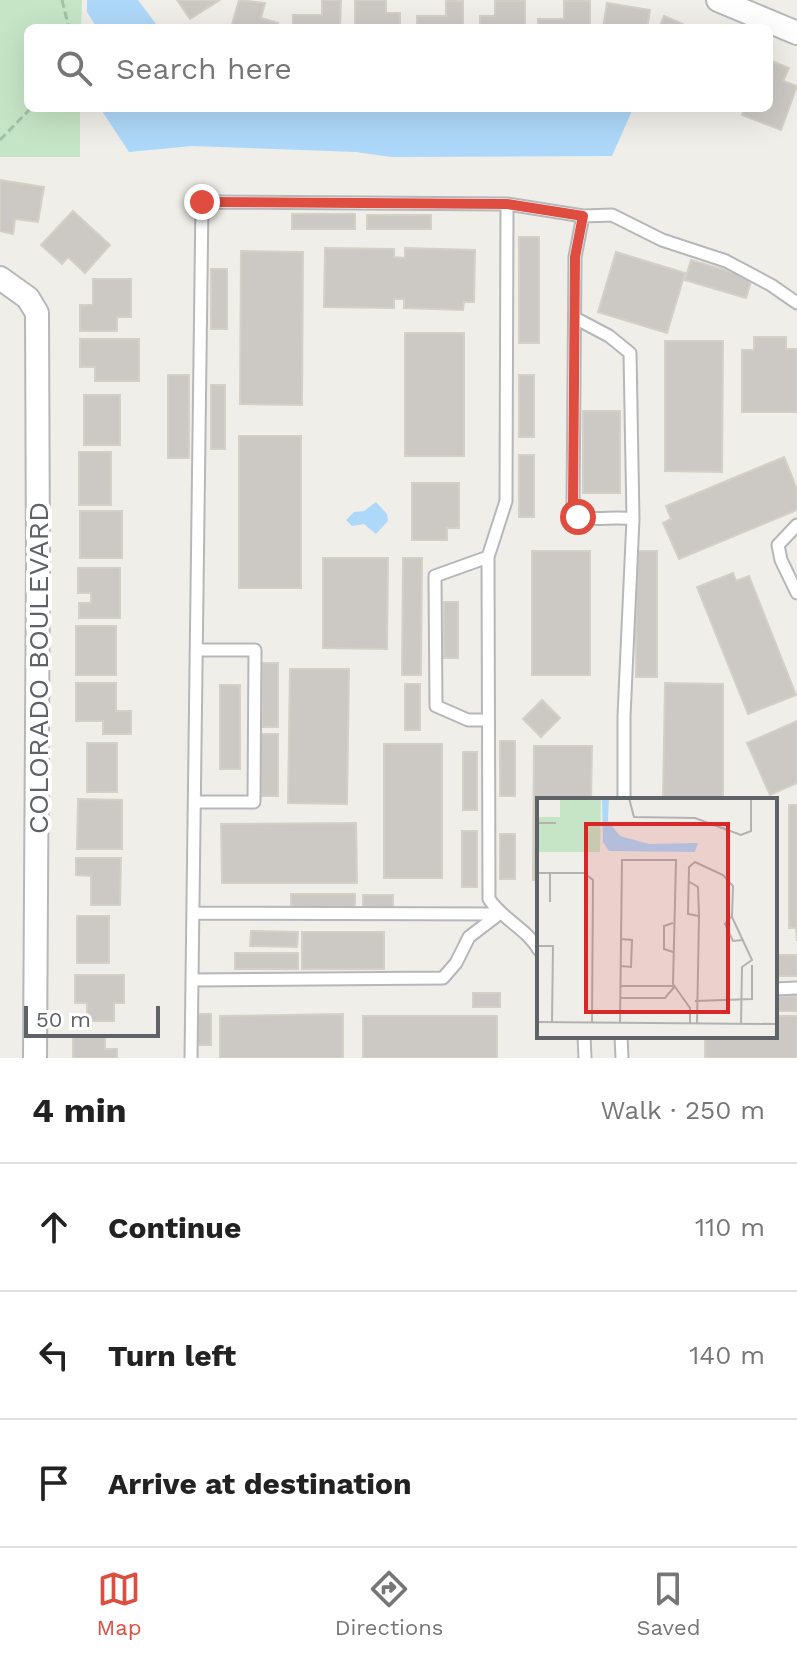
<!DOCTYPE html>
<meta charset="utf-8">
<style>
body{margin:0;font-family:"Work Sans",sans-serif;background:#f6f6f6;color:#222}
.scale{position:absolute;left:24px;bottom:20px;width:136px;box-sizing:border-box;padding-left:8px;border:4px solid #5f6267;border-top:0;font-size:22px;line-height:28px;white-space:nowrap;color:#5f6267;-webkit-text-stroke:6px #fff;paint-order:stroke}
.stop{position:absolute;width:24px;height:24px;margin:-18px;border:6px solid #de4d3f;border-radius:50%;background:#fff}
.stop.end{background:#de4d3f;border-color:#fff;box-shadow:0 2px 8px #0008}
.list{margin:0;padding:0;list-style:none}
h2{display:flex;justify-content:space-between;align-items:center;height:104px;margin:0;padding:0 32px;font-size:34px}
h2 small{font-size:26px;font-weight:400;color:#767676}
.list li{display:grid;grid-template-columns:52px 1fr auto;gap:24px;align-items:center;box-sizing:border-box;height:128px;padding:0 32px;border-top:2px solid #e0e0e0}
.list b{display:block;font-size:30px;white-space:nowrap}
.list em{font-size:26px;font-style:normal;color:#767676}
.icon{flex:none;width:44px;height:44px;fill:none;stroke:currentColor;stroke-width:2;stroke-linecap:round;stroke-linejoin:round}
.map{position:relative;flex:none;width:797px;height:1058px;overflow:hidden}
.search{position:absolute;background:#fff;box-shadow:0 8px 32px #0002;left:24px;right:24px;top:24px;height:88px;display:flex;align-items:center;gap:20px;box-sizing:border-box;padding:0 28px;border-radius:12px;color:#767676;font-size:30px}
.sheet{height:488px;background:#fff}
nav{display:flex;justify-content:space-around;align-items:center;box-sizing:border-box;height:112px;border-top:2px solid #e0e0e0;background:#fff;font-size:22px;color:#767676}
nav a{display:grid;justify-items:center;gap:4px}
nav .on{color:#de4d3f}
.map>svg:first-child{display:block}
</style>
<div class="map">
<svg width="797" height="1058" viewBox="0 0 797 1058">
<rect width="100%" height="100%" fill="#f0eee8"/>
<path fill="#c6e5c6" d="M0 0H82L81 28H28V108H80V157H0Z"/>
<path fill="#aed8f9" d="M87 0H138L159 28H97L87 12Z
M100 108H630L631 113 612 156 391 157 356 152 192 146 129 152Z
M376 502 387 514 388 521 376 534 364 524 352 526 346 520 354 512 364 511Z"/>
<path fill="#ccc9c4" stroke="#d4d0c6" stroke-width="2" d="M177 0H220L190 19Z
M239 0 265 3 261 18 278 23 276 28H231Z
M322 0H341L340 28H293V15H322Z
M355 0H386V13H400V28H355Z
M446 1H463V28H417V16H446Z
M495 1H525V28H480V16H495Z
M564 1H590V28H538V19H564Z
M607 3 650 10 647 28H603Z
M664 16 683 24 682 28H659Z
M769 60 789 68 783 81 797 86 781 130 742 115 745 108H769Z
M0 180 44 187 38 222 15 219 13 234 0 231Z
M73 211 110 245 85 273 68 257 62 264 41 245Z
M292 214H355V229H292Z
M367 215H431V229H367Z
M519 237H539V343H519Z
M325 248 394 249V257L405 258V248L475 250 474 302H464L463 310 404 308V299H394V308L324 307Z
M241 251 303 252 302 405 240 404Z
M616 252 685 273 667 333 598 312Z
M691 260 752 278 746 298 685 280Z
M211 269H227V329H211Z
M93 279H131V317H117V331H80V305H93Z
M405 333H464V456H405Z
M754 337H786V349H797V412H742V350H754Z
M80 339H139V381H95V367H80Z
M665 341H723L722 472 665 471Z
M168 375H189V458H168Z
M519 375H534V437H519Z
M211 385H225V449H211Z
M84 395H120V445H84Z
M583 411H620V493H583Z
M239 436H301V588H239Z
M79 452H111V505H79Z
M519 455H534V517H519Z
M784 457 797 489V510L679 559 663 523 671 519 666 506Z
M412 483H459V528H447V540H412Z
M80 511H122V558H80Z
M532 551H590V675H532Z
M636 551H657V677H636Z
M323 558H388L387 649 323 648Z
M403 558H422L421 675H402Z
M78 568H120V618H79V603H91V593H78Z
M733 573 736 581 749 576 796 695 748 714 697 587Z
M444 602H458V658H444Z
M76 626H116V675H76Z
M262 663H278V727H262Z
M290 669H349L347 804 288 803Z
M76 683H116V711H131V734H103V721H76Z
M665 683 723 684V800H663Z
M405 684H420V730H405Z
M220 685H240V769H220Z
M542 700 560 718 541 737 523 719Z
M797 721V783L770 795 747 743Z
M261 734H278V796H261Z
M500 741H515V796H500Z
M87 743H117V792H87Z
M384 744H442V878H384Z
M534 746H592L591 800H539V880H533Z
M463 752H477V810H463Z
M78 799 122 800V849H77Z
M789 805H797V941L796 928H789Z
M356 823 357 883H222L221 824Z
M462 831H477V887H462Z
M500 834H515V879H500Z
M76 858H121L120 905H91V876L76 875Z
M291 894H355V910H291Z
M363 895H393V910H363Z
M77 916H109V963H77Z
M251 931 298 932 297 947 250 946Z
M302 932H384V969H302Z
M235 953H298V969H235Z
M775 955H797V976H775Z
M75 975H124V1003H114V1021H87V1003H75Z
M473 993H500V1007H473Z
M775 996H797V1011H775Z
M197 1014H211V1045H197Z
M343 1014V1058H220V1016Z
M363 1016H497V1058H363Z
M775 1016H797V1058H705V1036H775Z
M73 1037H105V1049H117V1058H73Z"/>
<g fill="none" stroke-linecap="round" stroke-linejoin="round">
<g stroke="#b5b7bb" stroke-width="15">
<path id="lane" d="M507 204 583 216
M575 318 609 336 630 353 633 519
M797 525 778 545 781 560 797 593
M488 557 435 576 436 706 468 720H488
M624 800V716L633 519C614 516 597 521 578 517L573 505 575 257 583 216 612 215 662 240 726 261 771 285 797 303
M195 802H254L255 650H197
M193 913 499 914
M192 980 443 978 456 963 469 937 499 914
M775 989 797 988
M584 1036 585 1058
M621 1036 622 1058
M191 1058 202 202 507 204 506 501 488 557 489 899C503 920 526 928 539 950"/>
</g>
<g stroke="#b5b7bb" stroke-width="26">
<path id="street" d="M718 0 797 33
M0 278 28 298 37 313 38 563 35 1058"/>
</g>
<path stroke="#9ec3a9" stroke-width="3" stroke-dasharray="8 4" stroke-linecap="butt" d="M62 0 69 28
M0 140 31 108"/>
<use href="#lane" stroke="#fff" stroke-width="11"/>
<use href="#street" stroke="#fff" stroke-width="22"/>
</g>
<g fill="none" stroke-linecap="round" stroke-linejoin="round">
<path stroke="#de4d3f" stroke-width="10" d="M202 202 507 204 583 216 575 257 573 505 578 517"/>
</g>
<g text-anchor="middle" dominant-baseline="central" stroke-width="8" stroke-linejoin="round" paint-order="stroke">
<g font-size="28" fill="#5f6267" stroke="#fff">
<text transform="translate(38 668) rotate(-90)">COLORADO BOULEVARD</text>
</g>
</g>
<g transform="translate(537 798)">
<rect width="240" height="240" fill="#f0eee8"/>
<path d="M23 0H64L63 54H0V19H23Z" fill="#c6e5c6"/>
<path d="M65 0H72L71 23 83 38 112 46 161 45 158 54 72 53 66 44Z" fill="#aed8f9"/>
<path fill="none" stroke="#b2b2b0" stroke-width="2" d="M1 0V25H19M92 0 97 19 158 20 204 37 214 33V0M0 75H47L56 82 55 225M13 75V104M151 83 161 89 162 118M195 118 188 126 196 143 206 142M136 125 127 128V151L136 154M0 148H16L15 225M84 168 94 169 95 142 84 141M84 188H136M83 200H128L138 188M158 203 215 201V167M0 224 240 226M83 225 85 62H139L136 186 153 210V226M160 226 162 118 151 116 152 69 158 64 186 77 196 88 195 119 215 162 205 169 204 226"/>
<path fill="#d62828" fill-opacity="0.15" stroke="#d62828" stroke-width="4" d="M49 26H191V214H49Z"/>
<rect width="240" height="240" fill="none" stroke="#5f6267" stroke-width="4"/>
</g>
</svg>
<div class="scale">50 m</div>
<div class="stop" style="left:578px;top:517px"></div>
<div class="stop end" style="left:202px;top:202px"></div>
<div class="search"><svg class="icon" aria-label="search" viewBox="0 0 24 24"><circle cx="10" cy="10" r="6"/><path d="M15 15l6 6"/></svg>Search here</div>
</div>
<section class="sheet">
<h2>4 min<small>Walk · 250 m</small></h2>
<ul class="list">
<li><svg class="icon" aria-label="ahead" viewBox="0 0 24 24"><path d="M12 20V5M6 11l6-6 6 6"/></svg><div><b>Continue</b></div><em>110 m</em></li>
<li><svg class="icon" aria-label="left" viewBox="0 0 24 24"><path d="M17 20v-9H6M10 6l-5 5 5 5"/></svg><div><b>Turn left</b></div><em>140 m</em></li>
<li><svg class="icon" aria-label="arrive" viewBox="0 0 24 24"><path d="M6 21V4h12l-3 4 3 4H6"/></svg><div><b>Arrive at destination</b></div></li>
</ul>
</section>
<nav>
<a class="on"><svg class="icon" aria-label="map" viewBox="0 0 24 24"><path d="M3 6l6-2 6 2 6-2v14l-6 2-6-2-6 2zM9 4v14M15 6v14"/></svg>Map</a>
<a><svg class="icon" aria-label="directions" viewBox="0 0 24 24"><path d="M12 3l9 9-9 9-9-9zM9 14v-3h6M13 9l2 2-2 2"/></svg>Directions</a>
<a><svg class="icon" aria-label="saved" viewBox="0 0 24 24"><path d="M7 4h10v16l-5-4-5 4z"/></svg>Saved</a>
</nav>
